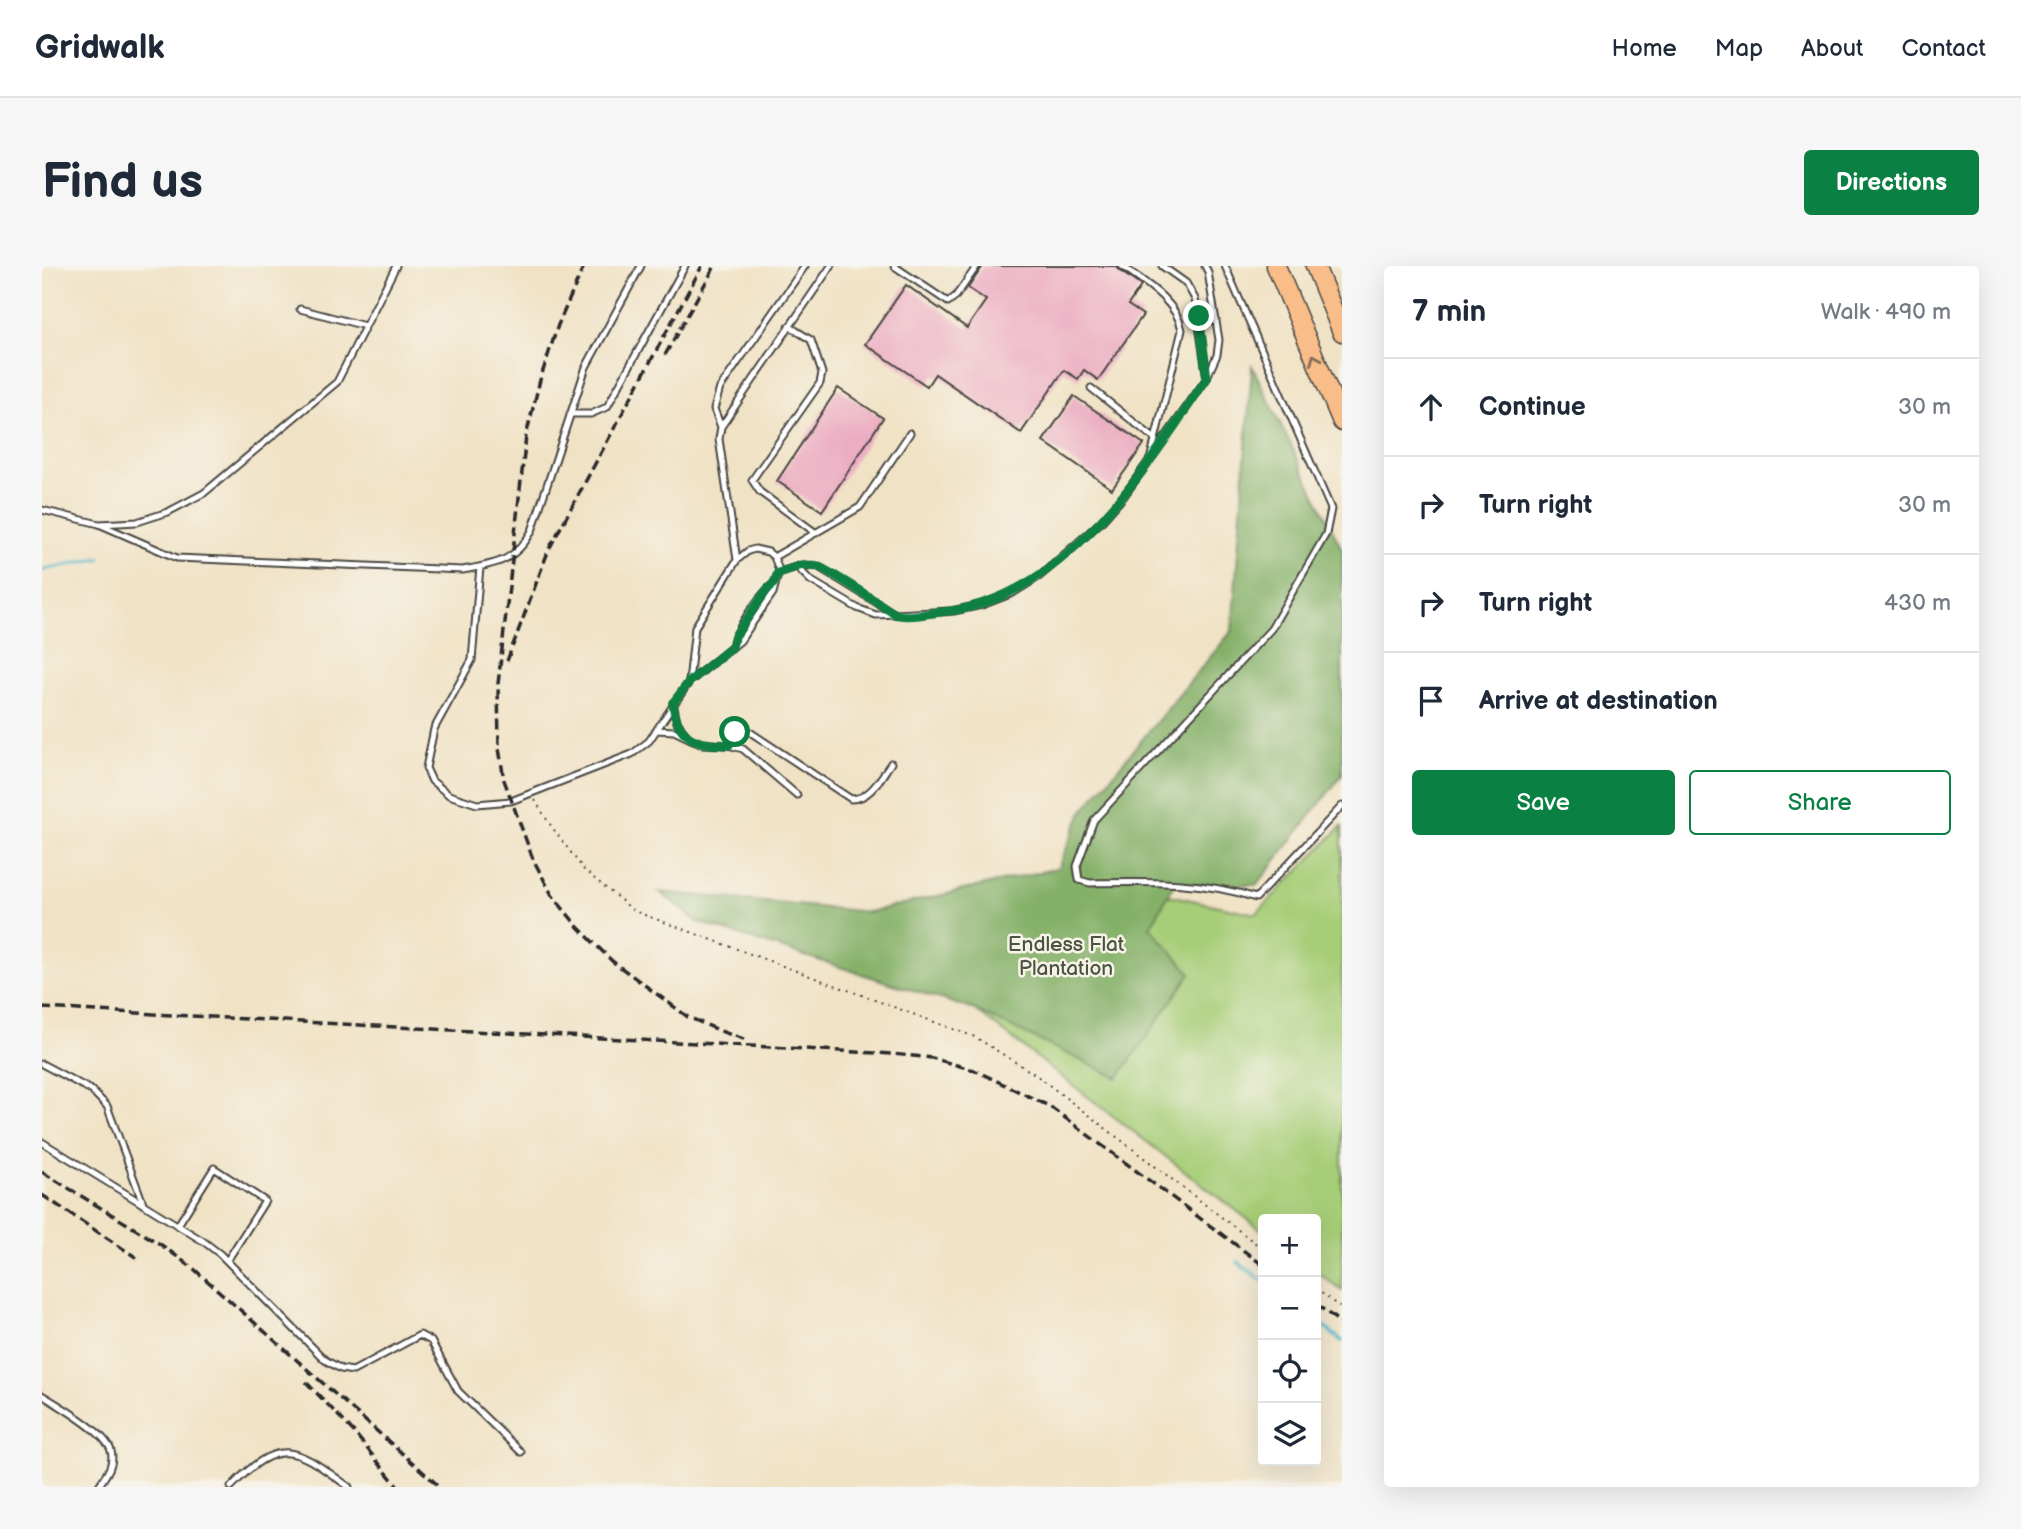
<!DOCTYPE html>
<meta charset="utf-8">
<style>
body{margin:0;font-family:"Balsamiq Sans",sans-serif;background:#f6f6f7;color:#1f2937}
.controls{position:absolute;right:21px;bottom:21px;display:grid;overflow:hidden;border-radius:7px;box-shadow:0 7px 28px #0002}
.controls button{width:63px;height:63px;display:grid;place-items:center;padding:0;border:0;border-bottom:2px solid #e0e1e3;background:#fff;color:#1f2937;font:35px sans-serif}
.stop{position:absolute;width:21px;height:21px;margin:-16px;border:5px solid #0b8043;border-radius:50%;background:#fff}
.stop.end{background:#0b8043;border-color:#fff;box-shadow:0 2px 7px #0008}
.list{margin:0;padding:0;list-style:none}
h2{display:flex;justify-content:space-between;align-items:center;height:91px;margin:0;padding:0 28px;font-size:30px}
h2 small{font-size:23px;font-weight:400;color:#747a83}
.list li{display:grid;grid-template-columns:46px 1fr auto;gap:21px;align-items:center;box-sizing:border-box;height:98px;padding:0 28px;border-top:2px solid #e0e1e3}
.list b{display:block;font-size:26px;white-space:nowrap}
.list em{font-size:23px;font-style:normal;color:#747a83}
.actions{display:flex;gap:14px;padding:21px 28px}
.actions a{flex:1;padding:16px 0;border:2px solid #0b8043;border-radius:7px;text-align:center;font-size:24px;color:#0b8043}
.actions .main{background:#0b8043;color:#fff}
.icon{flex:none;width:38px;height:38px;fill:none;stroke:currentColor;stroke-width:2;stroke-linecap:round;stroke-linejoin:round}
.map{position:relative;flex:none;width:1300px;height:1221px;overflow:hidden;border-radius:7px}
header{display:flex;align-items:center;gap:42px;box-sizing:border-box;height:98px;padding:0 35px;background:#fff;border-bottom:2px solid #e0e1e3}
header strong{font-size:33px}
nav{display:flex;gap:38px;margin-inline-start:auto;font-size:24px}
.intro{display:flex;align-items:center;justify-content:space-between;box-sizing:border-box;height:168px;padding:0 42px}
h1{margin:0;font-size:49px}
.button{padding:18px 32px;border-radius:7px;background:#0b8043;color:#fff;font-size:24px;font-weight:700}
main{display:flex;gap:42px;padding:0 42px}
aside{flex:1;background:#fff;border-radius:7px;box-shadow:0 7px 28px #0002}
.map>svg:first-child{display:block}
</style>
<header>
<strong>Gridwalk</strong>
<nav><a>Home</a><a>Map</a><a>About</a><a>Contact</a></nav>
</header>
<div class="intro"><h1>Find us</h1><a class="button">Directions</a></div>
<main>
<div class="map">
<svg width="1300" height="1221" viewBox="0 0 1300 1221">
<rect width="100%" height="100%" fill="#f7f3e8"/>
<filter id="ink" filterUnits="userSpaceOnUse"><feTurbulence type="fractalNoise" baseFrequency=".0143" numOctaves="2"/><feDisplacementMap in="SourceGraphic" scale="14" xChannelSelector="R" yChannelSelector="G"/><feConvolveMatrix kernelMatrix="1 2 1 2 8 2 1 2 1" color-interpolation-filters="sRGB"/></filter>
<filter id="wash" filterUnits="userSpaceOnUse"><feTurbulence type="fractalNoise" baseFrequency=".00686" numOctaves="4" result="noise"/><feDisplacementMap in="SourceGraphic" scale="28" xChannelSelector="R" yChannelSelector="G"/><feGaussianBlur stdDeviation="1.57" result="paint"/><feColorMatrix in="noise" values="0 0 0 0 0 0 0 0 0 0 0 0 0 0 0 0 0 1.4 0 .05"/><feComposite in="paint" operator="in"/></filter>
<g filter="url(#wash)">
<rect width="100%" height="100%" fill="#f0e2c5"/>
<path fill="#a6cd77" stroke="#687c51" stroke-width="2" d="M1300 560V1025L1274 1005V953H1221V965L933 744 1076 811 1107 661 1126 629 1214 648Z"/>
<path fill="#84b068" stroke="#586e4a" stroke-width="2" d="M1210 100 1300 283V509L1215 619H1132L1108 661 1149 707 1076 812 933 744 656 656 618 626 827 646 1016 602 1040 546 1190 365Z"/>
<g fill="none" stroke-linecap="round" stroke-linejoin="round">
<path stroke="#4db7cb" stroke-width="3.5" d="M0 304 58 292
M1196 996 1221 1015
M1274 1055 1300 1075"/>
</g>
<g id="blocks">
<path fill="#ecadc2" d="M941 0H1075L1077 4 1099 20 1086 39 1101 49 1056 114 1042 104 1036 113 1022 104 979 167 893 108 885 120 823 78 864 19 925 62 944 34 926 22Z
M796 122 841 152 780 245 735 215Z
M1032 130 1102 178 1070 223 1001 175Z"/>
</g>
</g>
<g filter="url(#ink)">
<use href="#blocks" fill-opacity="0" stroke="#494642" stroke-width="2"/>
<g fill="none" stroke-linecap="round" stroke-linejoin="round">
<g stroke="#494642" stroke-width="9">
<path id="service" d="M852 0 906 36 914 30 935 0
M1080 0C1102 16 1135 35 1140 64L1109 190
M1163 0 1166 6 1177 74 1175 89 1166 109
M1183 0 1289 243 1284 268 1229 363 1052 554 1035 600 1037 614 1048 617C1104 616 1160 614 1214 632L1300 540
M258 43 323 60
M747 60 769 74 780 107 778 117 710 214 718 226 774 267
M1049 122 1113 173
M528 148H549L565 141 643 0
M679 161 672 143 678 122 763 0
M0 244 57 258 95 256 126 246 162 227 295 116 354 0
M57 258 135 292 421 304C453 298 473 296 490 265L544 101 599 0
M732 291 818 241 868 167
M695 294 677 173 679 161 789 0
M438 301 430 394 392 463 384 502 390 515 407 529 435 538 469 535 590 488 607 475 647 416 653 361 695 294 706 285 713 283 726 286 732 291 737 304 731 327 698 375 647 416
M755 301 768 314 815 342 834 349 911 345 940 339 971 327 998 310 1060 255 1082 230 1165 112 1153 33 1144 17 1120 0
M736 307 760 299 775 300 853 348
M690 381C694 363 717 329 732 318
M631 437 635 456 644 469
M615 464 632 465 659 478 686 479 701 483 755 529
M686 479 693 466 702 464 708 466 809 533C829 533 839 511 849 497
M0 798 49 824 65 840 101 937
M0 876 161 975 178 988 283 1094 299 1103 311 1105 378 1069 389 1075 416 1125 479 1186
M136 959 172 902 223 935 185 995
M0 1129C16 1139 65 1167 69 1185 73 1199 63 1210 56 1221
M189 1221C240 1168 254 1183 307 1221"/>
</g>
<g stroke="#494642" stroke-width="21">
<path id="motorway" d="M1234 0 1300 156
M1273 0 1300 66"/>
</g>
<path stroke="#494642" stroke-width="2" stroke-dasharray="2 5" stroke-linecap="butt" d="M493 534 507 557 542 604 592 645 933 771 994 809 1221 983
M1274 1023 1300 1043"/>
<use href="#service" stroke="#fff" stroke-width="5"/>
<use href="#motorway" stroke="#f8bd89" stroke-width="18"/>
<path stroke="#2b2b2b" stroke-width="3.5" stroke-dasharray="10 5" stroke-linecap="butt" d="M542 0 516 59 498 114 484 170 456 418 457 482 462 514 491 593 510 629 536 661 570 695 646 751 681 766 705 774
M623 89 673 0
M465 395 507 283 660 0
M0 742 728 781 850 788 890 792 932 804 1007 840 1221 999
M0 906 118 978 152 1003 398 1221
M0 929 95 992
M1274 1038 1300 1058
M264 1116 311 1165 356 1221"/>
</g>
<defs><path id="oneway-chevron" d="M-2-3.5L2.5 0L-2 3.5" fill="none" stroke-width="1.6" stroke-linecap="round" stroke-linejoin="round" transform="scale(1.75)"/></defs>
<use stroke="#876d55" href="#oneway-chevron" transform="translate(1273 93) rotate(-113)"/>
</g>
<g fill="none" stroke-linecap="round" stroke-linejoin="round" filter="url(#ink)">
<path stroke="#0b8043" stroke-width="9" d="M693 466 687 479C654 479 635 473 631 437L647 416 690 381 693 370 724 325 732 317 736 307 760 299 775 300C797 310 817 325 838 338 844 342 851 348 857 349 869 352 887 347 899 346 1021 336 1103 204 1165 112L1157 50"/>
</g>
<g text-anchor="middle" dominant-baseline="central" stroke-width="5" stroke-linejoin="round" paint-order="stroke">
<g font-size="21" fill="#4a543e" stroke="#f7f3e8">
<text x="1024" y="678">Endless Flat<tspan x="1024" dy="24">Plantation</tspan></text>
</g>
</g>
</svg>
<div class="controls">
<button>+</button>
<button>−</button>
<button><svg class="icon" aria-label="locate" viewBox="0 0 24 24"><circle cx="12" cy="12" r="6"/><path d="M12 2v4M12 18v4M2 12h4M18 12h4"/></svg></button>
<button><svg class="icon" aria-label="layers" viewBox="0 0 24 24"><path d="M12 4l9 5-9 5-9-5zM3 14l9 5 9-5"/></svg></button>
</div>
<div class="stop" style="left:693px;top:466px"></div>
<div class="stop end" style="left:1157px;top:50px"></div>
</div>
<aside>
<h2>7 min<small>Walk · 490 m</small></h2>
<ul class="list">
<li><svg class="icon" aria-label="ahead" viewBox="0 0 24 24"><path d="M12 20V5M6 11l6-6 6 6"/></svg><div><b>Continue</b></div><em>30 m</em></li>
<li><svg class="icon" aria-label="right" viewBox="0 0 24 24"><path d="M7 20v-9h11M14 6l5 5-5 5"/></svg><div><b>Turn right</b></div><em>30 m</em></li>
<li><svg class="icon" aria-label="right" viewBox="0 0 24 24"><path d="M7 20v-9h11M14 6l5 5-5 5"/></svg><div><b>Turn right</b></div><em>430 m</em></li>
<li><svg class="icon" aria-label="arrive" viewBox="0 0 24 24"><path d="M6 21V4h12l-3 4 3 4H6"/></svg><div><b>Arrive at destination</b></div></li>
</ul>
<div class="actions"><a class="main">Save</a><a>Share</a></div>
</aside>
</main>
